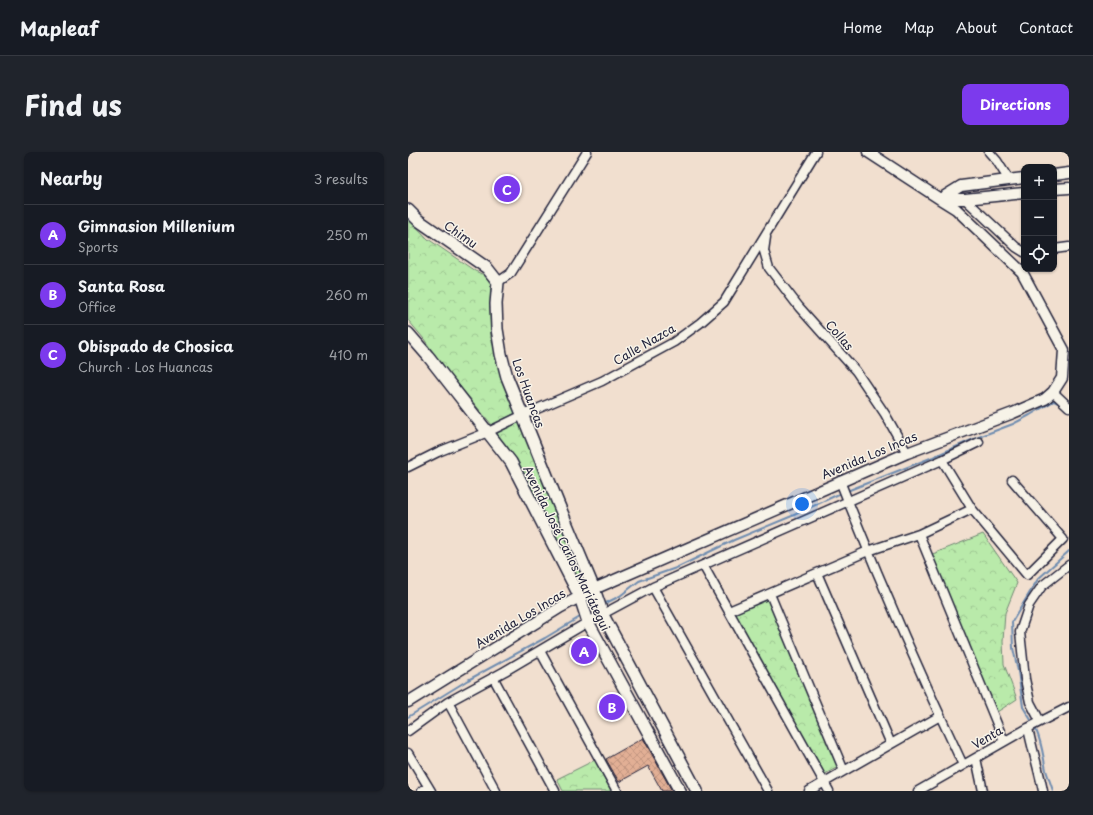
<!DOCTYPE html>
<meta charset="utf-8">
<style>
body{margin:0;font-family:"Playpen Sans",sans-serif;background:#20242c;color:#f1f3f6}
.controls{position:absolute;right:12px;top:12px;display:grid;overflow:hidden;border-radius:8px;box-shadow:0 1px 3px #0004}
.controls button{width:36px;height:36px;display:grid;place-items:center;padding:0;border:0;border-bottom:1px solid #363941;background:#171b24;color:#f1f3f6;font:20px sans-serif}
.you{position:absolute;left:394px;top:352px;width:14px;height:14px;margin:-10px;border:3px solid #fff;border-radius:50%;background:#1a73e8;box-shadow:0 0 0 6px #1a73e833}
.badge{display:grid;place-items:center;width:26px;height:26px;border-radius:50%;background:#7c3aed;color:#fff;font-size:13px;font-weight:700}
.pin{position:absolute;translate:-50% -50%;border:2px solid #fff;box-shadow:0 1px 4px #0006}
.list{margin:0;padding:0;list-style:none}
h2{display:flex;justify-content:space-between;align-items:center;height:52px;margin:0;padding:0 16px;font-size:17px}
h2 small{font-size:13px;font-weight:400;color:#9ea1a6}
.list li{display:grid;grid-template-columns:26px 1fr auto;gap:12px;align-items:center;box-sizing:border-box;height:60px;padding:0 16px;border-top:1px solid #363941}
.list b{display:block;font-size:15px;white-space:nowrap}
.list p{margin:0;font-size:13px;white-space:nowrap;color:#9ea1a6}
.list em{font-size:13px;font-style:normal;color:#9ea1a6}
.icon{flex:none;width:22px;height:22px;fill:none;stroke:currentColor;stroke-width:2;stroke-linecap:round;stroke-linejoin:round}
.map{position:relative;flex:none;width:661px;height:639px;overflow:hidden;border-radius:8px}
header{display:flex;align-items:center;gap:24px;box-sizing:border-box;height:56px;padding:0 20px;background:#171b24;border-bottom:1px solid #363941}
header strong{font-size:19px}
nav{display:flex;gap:22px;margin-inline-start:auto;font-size:14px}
.intro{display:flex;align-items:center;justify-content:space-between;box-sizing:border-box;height:96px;padding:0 24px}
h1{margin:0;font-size:28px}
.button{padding:10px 18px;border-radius:8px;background:#7c3aed;color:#fff;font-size:14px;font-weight:700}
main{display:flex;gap:24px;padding:0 24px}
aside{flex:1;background:#171b24;border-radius:8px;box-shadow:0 1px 3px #0004}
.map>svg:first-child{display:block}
</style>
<header>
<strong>Mapleaf</strong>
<nav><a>Home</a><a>Map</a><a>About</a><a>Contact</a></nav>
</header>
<div class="intro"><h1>Find us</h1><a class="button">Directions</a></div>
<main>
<aside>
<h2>Nearby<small>3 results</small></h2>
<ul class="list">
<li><span class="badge">A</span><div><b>Gimnasion Millenium</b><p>Sports</p></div><em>250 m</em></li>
<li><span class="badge">B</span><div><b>Santa Rosa</b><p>Office</p></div><em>260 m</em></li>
<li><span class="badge">C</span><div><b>Obispado de Chosica</b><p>Church · Los Huancas</p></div><em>410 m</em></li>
</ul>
</aside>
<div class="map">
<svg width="661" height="639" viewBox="0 0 661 639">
<defs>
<pattern id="park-crowns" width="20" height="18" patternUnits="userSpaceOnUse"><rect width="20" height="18" fill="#b9eaaa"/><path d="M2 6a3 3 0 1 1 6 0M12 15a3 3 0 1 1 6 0" fill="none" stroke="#9fc893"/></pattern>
<pattern id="building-cross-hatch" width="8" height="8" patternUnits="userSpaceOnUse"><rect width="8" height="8" fill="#e2af95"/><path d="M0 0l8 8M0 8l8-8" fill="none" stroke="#c29681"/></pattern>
</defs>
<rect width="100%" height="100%" fill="#f1dfcf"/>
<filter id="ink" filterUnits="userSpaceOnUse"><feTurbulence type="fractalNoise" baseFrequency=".025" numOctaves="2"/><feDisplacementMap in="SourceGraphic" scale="8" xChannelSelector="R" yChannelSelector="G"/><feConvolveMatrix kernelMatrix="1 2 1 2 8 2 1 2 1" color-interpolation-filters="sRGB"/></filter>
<g filter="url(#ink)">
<path fill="url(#park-crowns)" stroke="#6e8672" d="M0 66 20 87 67 119 74 122 78 125 83 132 82 155 83 186 93 216 111 260 106 265 90 272 84 273 30 208 16 187 0 168Z
M119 266 179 433H176L174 432 129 347 86 280Z
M575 382 609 431 597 461 595 489 596 512 609 547 589 560 522 403Z
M362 445 430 615 417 622 326 461Z
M187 608 203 639H155L149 627Z"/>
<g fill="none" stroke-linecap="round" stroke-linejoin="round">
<path stroke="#6e8cb0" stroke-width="2" d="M439 339 525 305 568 286 605 272 622 263 646 249 654 253
M196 452 212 444 231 429 268 416 326 388 384 364 433 341
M0 565 60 528 137 486 172 465
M623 568 615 555 610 519 605 496 604 470 630 427 661 399
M628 578C634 591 635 604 638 618 640 625 643 632 645 639"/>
</g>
<path fill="url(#building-cross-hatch)" stroke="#22223b" d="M182 489 188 499 170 509 164 499Z
M211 542 217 552 199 561 194 551Z
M235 586 246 606 264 639H254L240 614 211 630 199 609 198 607Z"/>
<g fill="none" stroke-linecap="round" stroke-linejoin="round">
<g stroke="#22223b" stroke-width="11">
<path id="minor" d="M581 0 589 9 601 28
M557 47 608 95 616 100
M358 85 356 99 361 116 391 155 448 219 477 262 499 301
M646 97 661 95
M90 130 103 121 179 0
M645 240 661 255
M534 308 564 357 619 423 655 387 604 328
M0 315 30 300 80 280 115 263 194 229 266 190 292 171 316 150 408 0
M432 329C470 425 511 520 555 613
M511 382 596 589
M295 413 421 639
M409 421 483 592
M245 435 360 639
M362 442 436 619
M321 459 460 399 511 382 564 357
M132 499 209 639
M85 525 147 639
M40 550 88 639
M632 569 622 550 617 527 612 480 621 453 634 434 661 413
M620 576C624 597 631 618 635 639
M0 579 40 550 97 519 180 470 245 435 534 308 571 290
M0 601 23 639
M568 606 575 639
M14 639 20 634
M401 639 532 564
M510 639 620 576 661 555"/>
</g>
<g stroke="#22223b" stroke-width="13">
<path id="tertiary" d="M646 23 661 21
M646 37 661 36
M532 47 553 34 616 26
M532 47H557L616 41
M0 550 153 455 186 437 499 301 605 261 637 247 645 240 654 226 656 198 614 120 548 57 532 47 460 0"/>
</g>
<g stroke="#22223b" stroke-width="14">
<path id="secondary" d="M0 58 10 68 79 116 90 130 88 152 89 177 93 202 99 225 150 351 186 437 195 463 289 639
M0 181 20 204 103 310 172 445 180 470 272 639"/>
</g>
<use href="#minor" stroke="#f7f3e8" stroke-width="8"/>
<use href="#tertiary" stroke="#f7f3e8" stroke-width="10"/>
<use href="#secondary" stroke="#f7f3e8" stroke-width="11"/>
</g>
</g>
<g text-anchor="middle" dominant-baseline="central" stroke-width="3" stroke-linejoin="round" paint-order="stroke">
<g font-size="12" fill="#22223b" stroke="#f7f3e8">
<text transform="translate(53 82) rotate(35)">Chimu</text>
<text transform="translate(432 183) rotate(49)">Collas</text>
<text transform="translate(236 192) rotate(-30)">Calle Nazca</text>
<text transform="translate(121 241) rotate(70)">Los Huancas</text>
<text transform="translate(461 303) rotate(-23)">Avenida Los Incas</text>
<text transform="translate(159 396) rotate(64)">Avenida José Carlos Mariátegui</text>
<text transform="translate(112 466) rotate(-31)">Avenida Los Incas</text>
<text transform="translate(579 585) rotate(-30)">Venta</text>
</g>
</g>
</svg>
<div class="controls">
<button>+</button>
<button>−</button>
<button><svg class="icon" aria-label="locate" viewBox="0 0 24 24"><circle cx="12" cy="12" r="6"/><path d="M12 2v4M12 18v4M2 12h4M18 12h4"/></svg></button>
</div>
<div class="you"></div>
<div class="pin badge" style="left:176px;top:499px">A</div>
<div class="pin badge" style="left:204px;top:555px">B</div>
<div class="pin badge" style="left:99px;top:37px">C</div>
</div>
</main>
